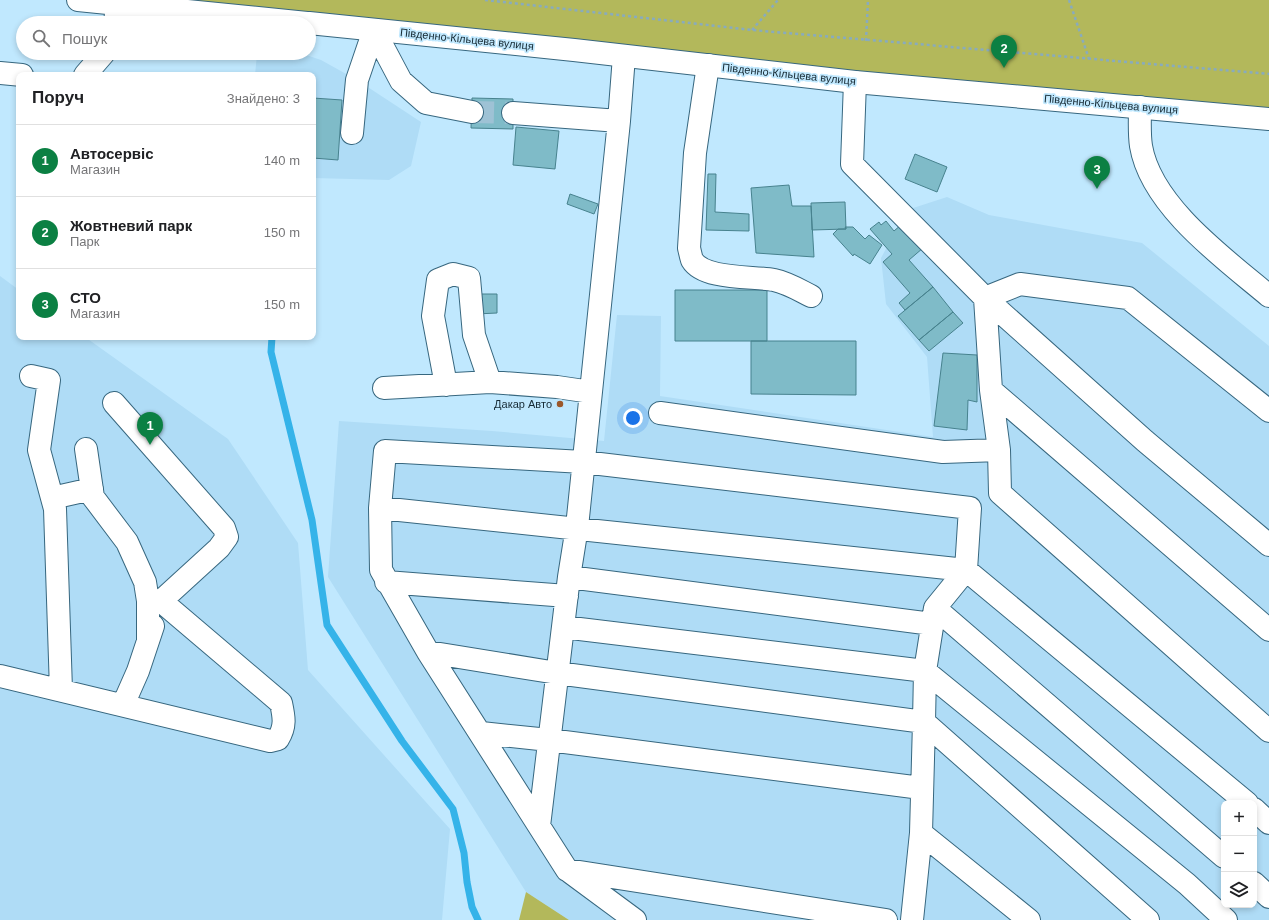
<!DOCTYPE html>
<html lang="uk">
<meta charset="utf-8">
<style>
body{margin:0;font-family:Helvetica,sans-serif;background:#f6f6f6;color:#202124}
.controls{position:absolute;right:12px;bottom:12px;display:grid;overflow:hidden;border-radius:8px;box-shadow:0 2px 6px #0003}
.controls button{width:36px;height:36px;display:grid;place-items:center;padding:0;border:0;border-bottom:1px solid #e0e0e0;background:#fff;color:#202124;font:20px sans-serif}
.you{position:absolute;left:633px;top:418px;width:14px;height:14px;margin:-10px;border:3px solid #fff;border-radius:50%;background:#1a73e8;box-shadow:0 0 0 6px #1a73e833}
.badge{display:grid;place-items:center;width:26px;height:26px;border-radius:50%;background:#0b8043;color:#fff;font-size:13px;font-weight:700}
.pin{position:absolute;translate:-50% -33px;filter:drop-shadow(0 1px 2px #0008)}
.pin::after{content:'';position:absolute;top:21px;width:14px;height:12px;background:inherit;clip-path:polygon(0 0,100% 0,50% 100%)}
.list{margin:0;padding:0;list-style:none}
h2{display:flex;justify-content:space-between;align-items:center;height:52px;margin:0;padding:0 16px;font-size:17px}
h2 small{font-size:13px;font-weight:400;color:#757577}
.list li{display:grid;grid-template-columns:26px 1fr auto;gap:12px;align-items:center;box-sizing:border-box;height:72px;padding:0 16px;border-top:1px solid #e0e0e0}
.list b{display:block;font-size:15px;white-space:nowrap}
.list p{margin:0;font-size:13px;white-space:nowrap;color:#757577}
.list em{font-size:13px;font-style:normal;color:#757577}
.icon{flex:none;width:22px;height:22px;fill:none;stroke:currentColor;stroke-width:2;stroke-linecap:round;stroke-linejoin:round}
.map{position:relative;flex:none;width:1269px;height:920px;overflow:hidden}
.search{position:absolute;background:#fff;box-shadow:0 2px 6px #0003;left:16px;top:16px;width:300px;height:44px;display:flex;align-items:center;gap:10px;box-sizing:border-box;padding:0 14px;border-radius:22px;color:#757577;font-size:15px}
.panel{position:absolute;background:#fff;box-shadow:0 2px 6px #0003;left:16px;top:72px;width:300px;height:268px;border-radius:8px}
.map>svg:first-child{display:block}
</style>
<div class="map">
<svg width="1269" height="920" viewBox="0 0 1269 920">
<rect width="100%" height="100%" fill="#c0e8fe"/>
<path fill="#afdcf6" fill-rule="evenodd" d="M300 53 321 60 357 80 421 122 411 166 389 180 313 178V75H255L257 54H272L294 58Z
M947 197 989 215 1142 243 1269 346V920H569L526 892 328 577 339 421 492 431 604 441 617 315 661 316 660 396 933 437 927 357 886 304 881 258 907 210ZM1224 803H1254V905H1224Z
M0 276 19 290V337H85L228 439 298 543 308 670 450 829 442 920H0Z"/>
<path fill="#b3b85b" d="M81 0H1269V117Z
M526 892 569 920H519Z"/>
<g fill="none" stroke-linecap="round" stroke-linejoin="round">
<path stroke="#35b3e9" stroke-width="7" d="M272 337 271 352 312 520 327 625 402 741 453 809 464 853 467 882 472 907 478 920"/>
</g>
<path fill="#7fbbc8" stroke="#47828e" d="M313 98 342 100 338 160 313 158Z
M472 98 513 99V129L471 128Z
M516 127 559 131 555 169 513 165Z
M915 154 947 167 937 192 905 179Z
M708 174H716L715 212 749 214V231L706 230Z
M789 185 792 206H811L814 257 756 253 751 188Z
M570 194 598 204 594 214 567 204Z
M845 202 846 229 812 230 811 203Z
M886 221 894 231 902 224 923 248 909 260 933 287 905 310 899 303 910 293 883 262 892 254 870 229 879 222 881 225Z
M845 227H853L865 239 869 235 882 245 870 264 854 254 853 256 833 234 838 229H846Z
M933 287 953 312 919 340 898 316Z
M675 290H767V341H675Z
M476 294H497V313L476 314Z
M953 312 963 323 929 351 919 340Z
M751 341H856V395L751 394Z
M943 353 977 355V402L968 400 967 430 934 426Z"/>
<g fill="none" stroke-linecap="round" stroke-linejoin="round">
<path stroke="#9ec2d5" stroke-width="22" stroke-dasharray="22 11" stroke-linecap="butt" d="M472 112 513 113"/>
<g stroke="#37677f" stroke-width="24">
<path id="minor" d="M115 23 117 4
M374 30 401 81 426 103 472 112
M708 65 695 153 689 248C690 252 691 257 692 260 704 280 753 276 774 280 788 283 799 290 811 296
M0 73 22 75
M85 75 104 53
M1140 107C1140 120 1139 133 1141 146 1151 206 1225 259 1269 296
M513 113 619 121
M352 133 357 80 374 30
M31 376 49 380 39 450 55 509 61 690
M446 385 433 316 438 280 453 274 469 278 474 335 490 382
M384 388 490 382 557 387 591 392
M991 390 1269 630
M1269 411 1128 298 1020 284 985 298 1145 441 1269 545
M660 413 943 452 999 450 991 390 985 298 852 164 855 82
M86 449 93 497 127 542 145 582 148 601V640
M999 450 1000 493 1269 731
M52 498 92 489
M380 508 966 570 1247 803
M569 577 932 624
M386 582 567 596
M935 608 1224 857
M428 652 557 673 924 722 925 671 563 627
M0 676 270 741 278 739C286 726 284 717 281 703L161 601 219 548 227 537 224 528 114 403
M123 705 138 671 153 626
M481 733 549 740 921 788
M1254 809 1269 823
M539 826 569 577 577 527 619 121 624 56
M570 872 635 920
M1254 883 1269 897
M886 920 567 870 428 652 381 570 380 508 385 451 583 462 970 508 966 570 935 608 925 671 1187 884 1226 920
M912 920 921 833
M1029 920 921 833 924 722 1148 920"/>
</g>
<g stroke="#37677f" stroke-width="24">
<path id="major" d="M78 0 307 23
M309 23 574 50 855 82 1269 119"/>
</g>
<path stroke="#89abbd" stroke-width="2.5" stroke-dasharray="3 3" stroke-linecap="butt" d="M485 0 752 30 1269 74
M1069 0 1089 59
M752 30 778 0
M866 41 868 0"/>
<use href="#minor" stroke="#fff" stroke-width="22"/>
<use href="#major" stroke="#fff" stroke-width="22"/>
</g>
<circle fill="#9b572a" stroke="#c0e8fe" stroke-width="1.5" cx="560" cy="404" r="4"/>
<g text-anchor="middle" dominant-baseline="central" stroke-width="3.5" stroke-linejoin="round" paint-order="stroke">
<g font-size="11" fill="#152933" stroke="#c0e8fe">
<text transform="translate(467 39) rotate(6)">Південно-Кільцева вулиця</text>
<text transform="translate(789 74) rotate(6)">Південно-Кільцева вулиця</text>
<text transform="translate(1111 104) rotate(5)">Південно-Кільцева вулиця</text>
</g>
<g font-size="11" fill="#152933" stroke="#c0e8fe" text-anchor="end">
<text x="552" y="404">Дакар Авто</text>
</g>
</g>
</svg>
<div class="controls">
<button>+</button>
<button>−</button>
<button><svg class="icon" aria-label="layers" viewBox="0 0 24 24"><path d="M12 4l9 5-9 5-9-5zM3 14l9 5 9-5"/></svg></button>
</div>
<div class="you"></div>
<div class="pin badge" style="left:150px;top:445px">1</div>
<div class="pin badge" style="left:1004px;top:68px">2</div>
<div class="pin badge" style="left:1097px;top:189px">3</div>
<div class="search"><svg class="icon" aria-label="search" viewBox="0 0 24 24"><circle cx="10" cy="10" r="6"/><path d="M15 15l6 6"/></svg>Пошук</div>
<section class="panel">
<h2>Поруч<small>Знайдено: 3</small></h2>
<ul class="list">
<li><span class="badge">1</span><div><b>Автосервіс</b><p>Магазин</p></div><em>140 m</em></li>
<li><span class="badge">2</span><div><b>Жовтневий парк</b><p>Парк</p></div><em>150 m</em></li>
<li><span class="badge">3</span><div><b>СТО</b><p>Магазин</p></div><em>150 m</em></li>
</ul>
</section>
</div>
